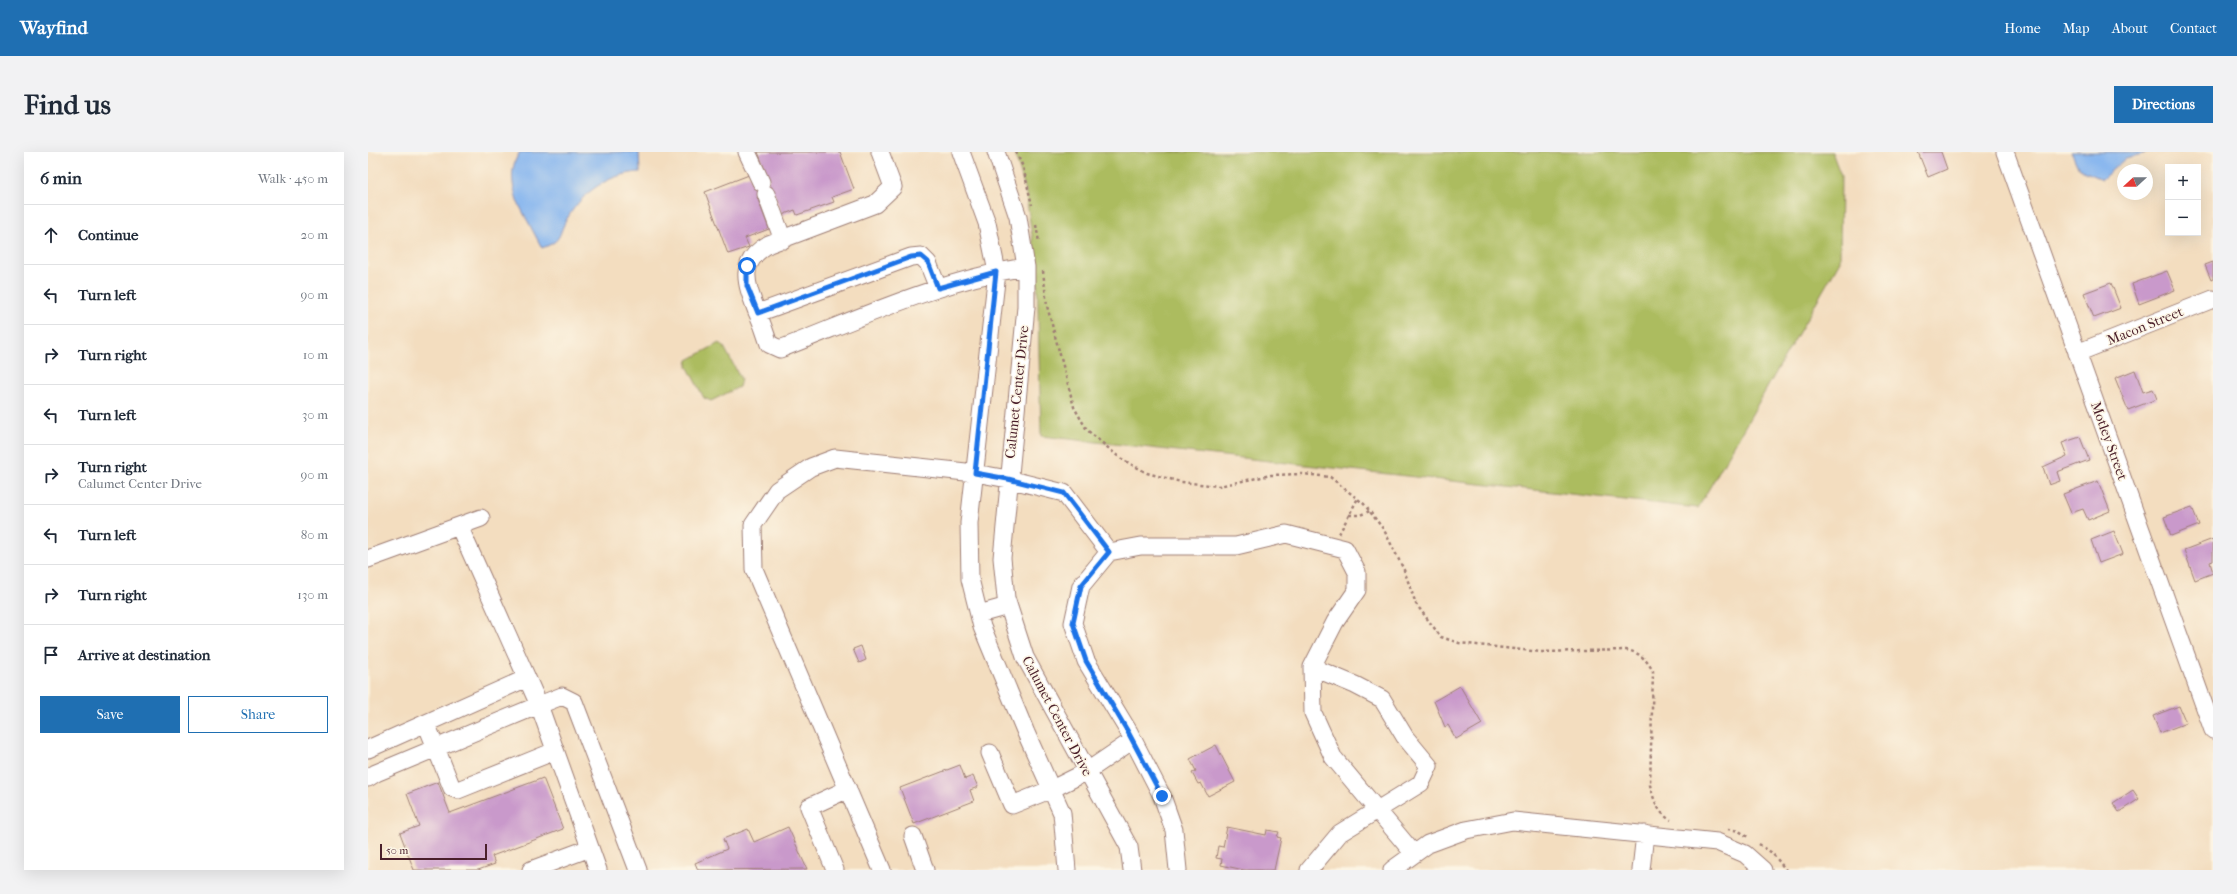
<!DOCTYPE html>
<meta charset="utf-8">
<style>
body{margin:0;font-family:"IM FELL French Canon",serif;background:#f2f2f3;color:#1f2937}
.controls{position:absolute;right:12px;top:12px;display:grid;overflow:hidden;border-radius:0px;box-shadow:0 4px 16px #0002}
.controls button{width:36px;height:36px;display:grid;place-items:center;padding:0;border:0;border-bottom:1px solid #e0e1e3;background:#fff;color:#1f2937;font:20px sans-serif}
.compass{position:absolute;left:1749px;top:12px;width:36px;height:36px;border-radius:50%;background:#fff;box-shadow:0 4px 16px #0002;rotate:249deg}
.scale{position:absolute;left:12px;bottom:10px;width:107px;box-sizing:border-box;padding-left:4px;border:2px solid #4a1f2b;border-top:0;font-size:11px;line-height:14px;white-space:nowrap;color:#4a1f2b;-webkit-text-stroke:3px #fcf5e5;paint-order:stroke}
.stop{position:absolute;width:12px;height:12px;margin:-9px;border:3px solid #1a73e8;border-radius:50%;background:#fff}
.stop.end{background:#1a73e8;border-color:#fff;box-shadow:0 1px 4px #0008}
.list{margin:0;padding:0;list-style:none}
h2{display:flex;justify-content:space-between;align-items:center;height:52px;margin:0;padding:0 16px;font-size:17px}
h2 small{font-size:13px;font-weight:400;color:#747a83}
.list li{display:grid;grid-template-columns:26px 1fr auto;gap:12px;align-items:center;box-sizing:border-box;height:60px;padding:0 16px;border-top:1px solid #e0e1e3}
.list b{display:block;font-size:15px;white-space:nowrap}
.list p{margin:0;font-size:13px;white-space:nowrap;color:#747a83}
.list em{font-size:13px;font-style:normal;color:#747a83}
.actions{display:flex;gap:8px;padding:12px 16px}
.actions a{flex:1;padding:9px 0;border:1px solid #1f6fb2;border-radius:0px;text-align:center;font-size:14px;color:#1f6fb2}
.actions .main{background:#1f6fb2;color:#fff}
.icon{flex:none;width:22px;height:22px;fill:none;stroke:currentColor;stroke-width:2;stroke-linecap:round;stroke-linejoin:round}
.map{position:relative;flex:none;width:1845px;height:718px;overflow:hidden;border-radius:0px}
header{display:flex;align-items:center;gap:24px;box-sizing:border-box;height:56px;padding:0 20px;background:#1f6fb2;color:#fff}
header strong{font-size:19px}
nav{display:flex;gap:22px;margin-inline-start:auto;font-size:14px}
.intro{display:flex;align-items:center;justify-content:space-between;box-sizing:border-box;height:96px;padding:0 24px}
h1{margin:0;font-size:28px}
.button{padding:10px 18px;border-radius:0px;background:#1f6fb2;color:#fff;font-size:14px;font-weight:700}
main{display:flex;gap:24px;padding:0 24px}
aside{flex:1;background:#fff;border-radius:0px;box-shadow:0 4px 16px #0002}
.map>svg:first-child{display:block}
</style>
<header>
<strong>Wayfind</strong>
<nav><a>Home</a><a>Map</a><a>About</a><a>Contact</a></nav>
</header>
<div class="intro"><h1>Find us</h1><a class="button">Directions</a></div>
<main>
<aside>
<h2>6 min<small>Walk · 450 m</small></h2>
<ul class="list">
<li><svg class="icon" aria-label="ahead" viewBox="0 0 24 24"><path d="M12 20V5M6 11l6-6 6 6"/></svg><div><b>Continue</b></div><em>20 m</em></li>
<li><svg class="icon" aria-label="left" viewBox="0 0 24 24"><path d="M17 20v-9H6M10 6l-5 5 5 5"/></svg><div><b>Turn left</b></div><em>90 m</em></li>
<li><svg class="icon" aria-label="right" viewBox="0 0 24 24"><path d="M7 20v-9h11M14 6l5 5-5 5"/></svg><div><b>Turn right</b></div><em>10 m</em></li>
<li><svg class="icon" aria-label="left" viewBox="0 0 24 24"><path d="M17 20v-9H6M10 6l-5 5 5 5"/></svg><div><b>Turn left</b></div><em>30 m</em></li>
<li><svg class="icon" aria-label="right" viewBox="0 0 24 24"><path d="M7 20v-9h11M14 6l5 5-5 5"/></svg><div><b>Turn right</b><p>Calumet Center Drive</p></div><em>90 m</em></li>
<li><svg class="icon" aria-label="left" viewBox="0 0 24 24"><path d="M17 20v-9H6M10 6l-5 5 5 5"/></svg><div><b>Turn left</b></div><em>80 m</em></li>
<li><svg class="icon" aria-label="right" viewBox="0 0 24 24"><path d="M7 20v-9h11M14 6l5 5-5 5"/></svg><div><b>Turn right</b></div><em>130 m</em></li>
<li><svg class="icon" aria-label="arrive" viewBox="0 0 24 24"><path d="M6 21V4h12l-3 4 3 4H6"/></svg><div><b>Arrive at destination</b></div></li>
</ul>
<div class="actions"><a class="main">Save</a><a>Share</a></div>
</aside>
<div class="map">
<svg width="1845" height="718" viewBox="0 0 1845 718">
<rect width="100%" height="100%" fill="#fcf5e5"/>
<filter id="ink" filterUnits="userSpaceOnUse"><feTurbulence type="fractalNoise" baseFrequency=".025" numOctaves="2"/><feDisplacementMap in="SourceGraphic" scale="8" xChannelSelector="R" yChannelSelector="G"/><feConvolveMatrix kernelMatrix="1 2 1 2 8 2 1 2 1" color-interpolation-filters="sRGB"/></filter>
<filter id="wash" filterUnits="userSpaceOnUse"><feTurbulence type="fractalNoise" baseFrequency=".012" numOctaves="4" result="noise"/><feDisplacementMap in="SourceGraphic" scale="16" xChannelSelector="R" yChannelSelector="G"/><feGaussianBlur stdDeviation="0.9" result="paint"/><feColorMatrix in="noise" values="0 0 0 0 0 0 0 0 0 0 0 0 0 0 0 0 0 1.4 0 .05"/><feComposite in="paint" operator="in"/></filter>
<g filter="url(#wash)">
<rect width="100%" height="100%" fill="#f3ddbf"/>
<path fill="#acbc5f" stroke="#7b6e45" d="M646 0H1464L1473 24 1472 109 1330 356 673 284 669 118 657 36Z
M351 191 355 193 373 227 371 235 343 249 336 246 319 214 320 208Z"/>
<path fill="#83b4ef" stroke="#666a8d" d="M152 0H271L272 20C241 22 216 39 200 65 189 83 196 88 174 96L149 49C144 31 141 16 152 0Z
M1703 0H1783L1758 6 1734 27 1711 17Z"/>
<g id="blocks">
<path fill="#c999cb" d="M390 0H472L486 37 464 45 466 50 429 63 427 58 414 63 405 39 389 45 401 77 377 86 381 95 360 102 337 40 381 23 385 34 401 28Z
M1550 0H1573L1579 17 1560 25Z
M1845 110V127L1843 128 1837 113Z
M1799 119 1807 138 1771 152 1764 132Z
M1743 131 1753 156 1726 166 1716 141Z
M1767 218 1775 240 1785 237 1789 247 1760 258 1747 226Z
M1712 285 1721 308 1689 320 1692 329 1681 333 1675 315 1699 304 1694 291Z
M1730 329 1742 359 1720 368 1715 357 1703 361 1695 342Z
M1824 355 1831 373 1803 384 1796 365Z
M1746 379 1755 402 1731 411 1723 388Z
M1845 387V409L1842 410 1845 421 1827 428 1816 398Z
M493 494 498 508 491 511 485 497Z
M1092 534 1114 572 1088 587 1080 573 1077 575 1066 549Z
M1811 554 1818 571 1792 581 1785 564Z
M848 593 867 630 840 644 833 631 830 632 824 621 828 619 822 607Z
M592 613 597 627 605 624 610 635 602 638 606 649 546 672 532 636Z
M175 626 195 677 124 704 127 712 110 718H46L32 681 51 674 39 642 70 630 82 661Z
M1765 638 1771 647 1751 660 1745 651Z
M420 675 439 717 330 718 327 711 359 697 355 687 380 677 386 690Z
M859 675 898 683 899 678 911 680 909 685 913 686 906 718H876L853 713 854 707 848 706 850 694 855 695Z"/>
</g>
</g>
<g filter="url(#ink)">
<use href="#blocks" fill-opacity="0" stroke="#9e7e75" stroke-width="1"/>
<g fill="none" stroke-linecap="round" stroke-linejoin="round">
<g stroke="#9e7e75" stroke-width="19">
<path id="minor" d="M379 0 393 30
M512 0 525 35 507 52 401 92C369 110 378 131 389 160 394 170 397 181 401 192L412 197C492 166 573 128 658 115
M593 0 619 71 629 120 601 371 602 427 614 475 658 581 694 661 699 718
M628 0 650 65 658 115V155L634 406 638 446 657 505 761 695 764 718
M1637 0 1845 578
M398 42 415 88
M390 161 543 105 553 104 560 111 570 136
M1709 201 1845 147
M91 374 171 553 194 544 206 550 270 718
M0 407 113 366
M611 462 640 454
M58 571 84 636 90 638 187 599
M0 597 159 526
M622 601 644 653 684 637 718 620 765 588
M0 626 8 621 171 553 230 718
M545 684 557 718
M163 718 222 696
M467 718 441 655 480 637
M514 718 386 417 385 373 409 338 443 315 467 306 607 321 640 327 696 341 741 400
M810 718 806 678 794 644 761 580 718 509 705 471 713 434 741 400 773 394H868L918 382 977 397 989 420V438L967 470 944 515 945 561 965 605 1046 702
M941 718 972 681 1053 631 1061 614 1037 585 1014 547 987 533 944 515
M1024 718 1060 692 1098 678 1145 669 1349 690 1377 702 1395 718
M1273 718 1277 682"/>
</g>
<path stroke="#9e7e75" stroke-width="2.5" stroke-dasharray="3 3" stroke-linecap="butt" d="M648 0 655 15 664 53
M668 73 671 90
M675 119 679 154 706 255 719 278 752 306 779 321 813 330 851 334 903 323 935 322 962 325 996 352 1016 378 1036 418 1048 452 1073 485 1091 491 1173 500 1258 498C1271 500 1278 507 1285 519L1282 633C1285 646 1290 662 1303 668
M981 363H992L1002 359
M971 382 990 346
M1360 677 1371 679 1380 685
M1391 692 1404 701 1418 718"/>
<use href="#minor" stroke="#fff" stroke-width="17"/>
</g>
</g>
<g fill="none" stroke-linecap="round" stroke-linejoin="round" filter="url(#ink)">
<path stroke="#1a73e8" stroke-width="5" d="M379 114V134L390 161 543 105 553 104 560 110 570 136 628 120 607 321 640 327 696 341 741 400 713 434 705 471 718 509 760 580 794 644"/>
</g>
<g text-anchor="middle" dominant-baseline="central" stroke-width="3" stroke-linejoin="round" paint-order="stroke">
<g font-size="14" fill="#4a1f2b" stroke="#fcf5e5">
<text transform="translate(1777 174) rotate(-22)">Macon Street</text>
<text transform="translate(649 240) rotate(-84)">Calumet Center Drive</text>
<text transform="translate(1741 289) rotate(70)">Motley Street</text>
<text transform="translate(689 564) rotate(62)">Calumet Center Drive</text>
</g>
</g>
</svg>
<div class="controls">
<button>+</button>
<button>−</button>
</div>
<svg class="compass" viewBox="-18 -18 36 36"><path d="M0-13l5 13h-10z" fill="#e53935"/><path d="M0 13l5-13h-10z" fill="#747a83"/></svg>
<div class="scale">50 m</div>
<div class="stop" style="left:379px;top:114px"></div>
<div class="stop end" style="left:794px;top:644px"></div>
</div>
</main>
